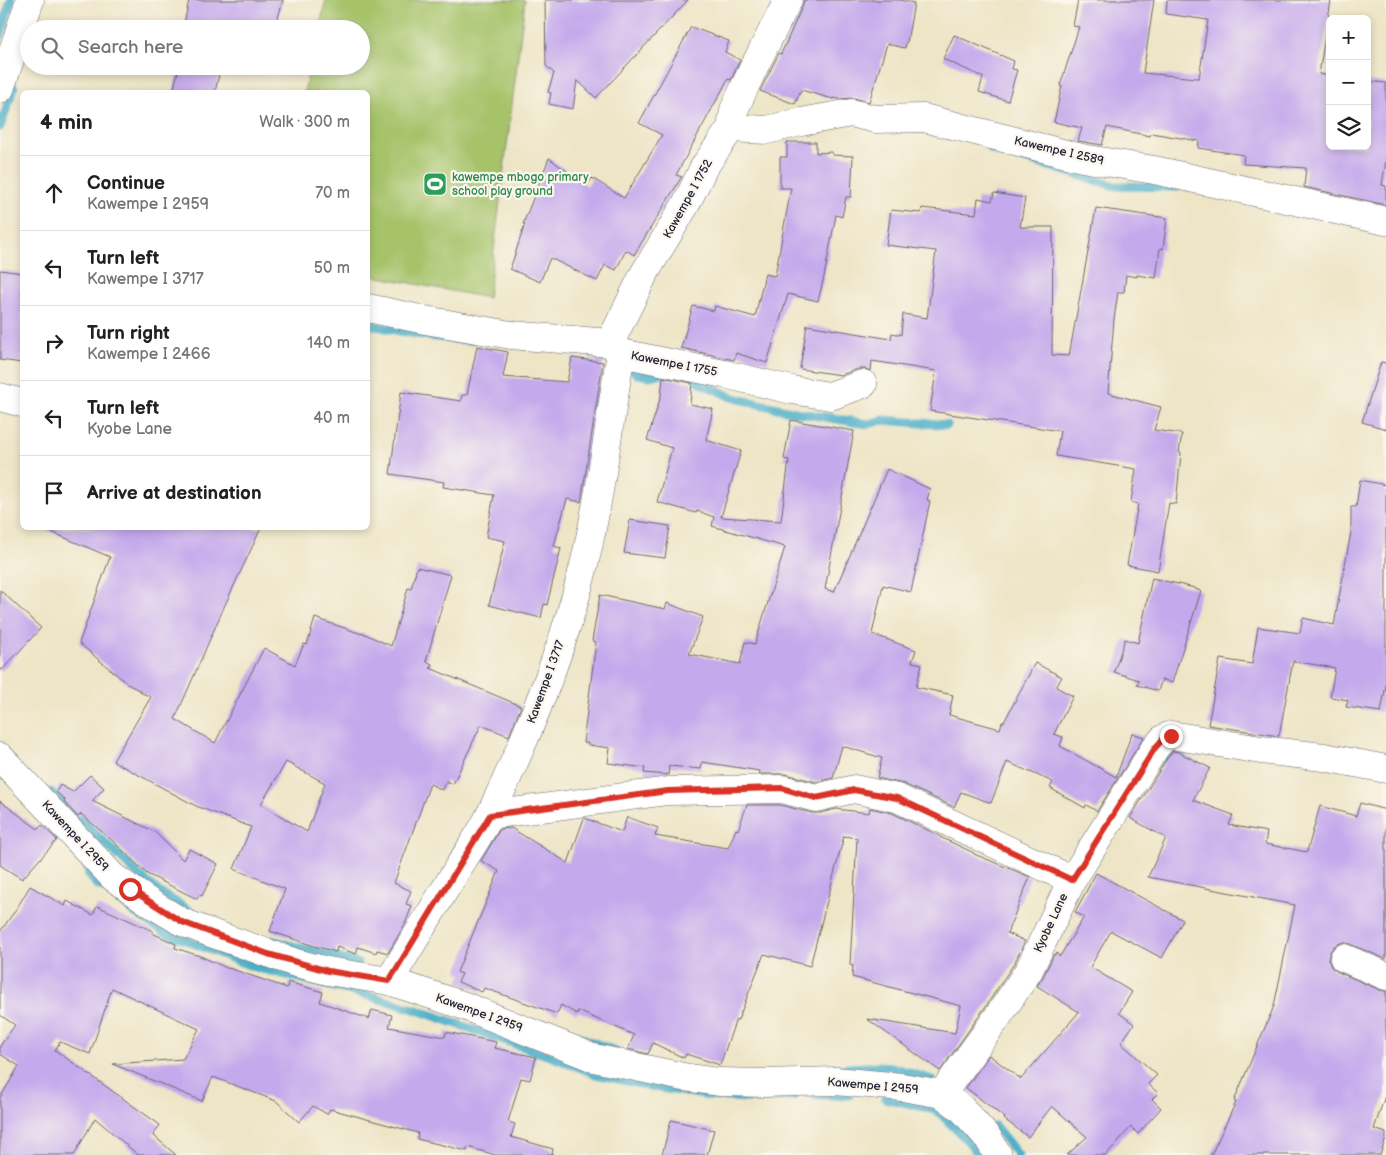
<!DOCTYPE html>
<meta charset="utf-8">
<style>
body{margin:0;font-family:"Balsamiq Sans",sans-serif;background:#f6f6f6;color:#202124}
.controls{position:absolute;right:15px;top:15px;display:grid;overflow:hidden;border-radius:8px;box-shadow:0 2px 8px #0003}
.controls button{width:45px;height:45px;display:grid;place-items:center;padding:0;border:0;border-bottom:1px solid #e0e0e0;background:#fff;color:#202124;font:25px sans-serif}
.stop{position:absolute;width:15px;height:15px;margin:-11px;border:4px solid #d93025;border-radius:50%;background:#fff}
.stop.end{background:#d93025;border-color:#fff;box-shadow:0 1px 5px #0008}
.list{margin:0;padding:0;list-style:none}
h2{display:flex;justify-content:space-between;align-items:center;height:65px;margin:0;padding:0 20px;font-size:21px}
h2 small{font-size:16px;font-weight:400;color:#757577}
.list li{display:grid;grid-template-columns:32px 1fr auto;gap:15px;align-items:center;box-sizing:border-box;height:75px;padding:0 20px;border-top:1px solid #e0e0e0}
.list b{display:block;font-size:19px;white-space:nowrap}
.list p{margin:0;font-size:16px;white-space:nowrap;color:#757577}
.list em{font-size:16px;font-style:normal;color:#757577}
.icon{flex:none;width:28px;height:28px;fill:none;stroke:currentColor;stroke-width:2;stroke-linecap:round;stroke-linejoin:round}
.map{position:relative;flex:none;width:1386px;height:1155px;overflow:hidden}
.search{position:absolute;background:#fff;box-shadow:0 2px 8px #0003;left:20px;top:20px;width:350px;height:55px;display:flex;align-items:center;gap:12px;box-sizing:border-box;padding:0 18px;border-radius:28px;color:#757577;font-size:19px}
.panel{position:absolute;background:#fff;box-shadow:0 2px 8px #0003;left:20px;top:90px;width:350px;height:440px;border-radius:8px}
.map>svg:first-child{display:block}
</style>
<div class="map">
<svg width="1386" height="1155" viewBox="0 0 1386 1155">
<rect width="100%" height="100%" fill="#fbf7ec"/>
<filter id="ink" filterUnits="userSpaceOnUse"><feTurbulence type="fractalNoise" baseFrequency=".02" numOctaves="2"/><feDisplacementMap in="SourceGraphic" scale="10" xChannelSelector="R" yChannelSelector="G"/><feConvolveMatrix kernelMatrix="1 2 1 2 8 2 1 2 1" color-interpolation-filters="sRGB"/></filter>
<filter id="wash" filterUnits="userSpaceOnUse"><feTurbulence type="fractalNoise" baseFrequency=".0096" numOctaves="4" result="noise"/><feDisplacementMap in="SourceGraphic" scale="20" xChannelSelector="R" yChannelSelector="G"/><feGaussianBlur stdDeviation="1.12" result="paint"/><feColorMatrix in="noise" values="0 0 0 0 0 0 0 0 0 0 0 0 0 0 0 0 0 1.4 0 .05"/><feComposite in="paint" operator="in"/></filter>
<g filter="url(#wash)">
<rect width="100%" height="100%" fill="#ede5c6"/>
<path fill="#a6c36a" stroke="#647252" d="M326 0H525L488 298 368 275V92H304L310 66H361V29H319Z"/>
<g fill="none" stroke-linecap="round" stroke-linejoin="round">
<path stroke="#48aec8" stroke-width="9" d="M0 36 11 0
M0 127 14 87
M991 149 1115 186 1177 187
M368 324C401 332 436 339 471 340
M593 353 630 367 637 374 651 376 666 372
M695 377 702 383 731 397 755 403 800 413 868 424 883 420 947 425
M1160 758 1171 752 1193 749
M51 792 144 880 159 892 189 910
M85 863 88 867 89 875 97 885 110 890 132 911 165 932 254 967 366 995 417 1010 553 1057 596 1074 660 1088 711 1096 748 1098 794 1096
M271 940 357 963
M548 1025 615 1051
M835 1069 879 1066 892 1067 932 1080
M815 1095H849
M885 1098 912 1104 938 1111 969 1142 979 1155
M995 1126 1018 1155"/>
</g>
<g id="blocks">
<path fill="#c4a9ec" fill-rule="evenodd" d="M189 0H283L275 29H183Z
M545 0H688L596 98 577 80 573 109 549 104 551 93 548 92 554 73 546 66Z
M804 0H900L914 3 907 42H906L905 48 887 44 869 102 854 98 838 99 833 98V99L801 90 795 104 760 91 779 53 781 54 802 7Z
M1078 0H1154L1143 73 1197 78H1199L1208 20 1166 14 1167 0H1331L1319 74 1330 76V146H1367V81L1386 83V160L1382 185 1386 186V205L1304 187 1306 168 1243 164 1244 155 1198 148 1199 141 1151 133 1150 136 1107 127 1102 145 1078 141 1082 128 1054 122 1062 86H1060L1079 27 1073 26Z
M691 27 729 41 725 52 740 60 731 80 728 79 676 175 682 177 681 178 634 255 626 250 616 270 605 265 597 281 550 258 540 282 510 269 525 224H523L549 158 587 186 592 178 624 198 662 135 639 123Z
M954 35 1014 61 1012 69 1017 70 1008 101 979 92 983 77 943 59Z
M179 66H221L215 92H173Z
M787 142H816V153L832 152V155L853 156 851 197H846L842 217 836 215 824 277 818 301 788 294 767 363 736 353 734 360 681 348 693 306 714 311 715 306 755 317 765 274 775 276 791 188H780V157H787Z
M994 193 1025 198 1020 227H1053L1052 355 1069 356 1096 208 1167 218 1163 249 1160 248 1156 278 1137 275V277L1126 275 1124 292H1118L1114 319 1108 393 1161 407 1154 430 1182 434 1179 452 1181 453 1176 504 1169 503 1158 571 1127 565 1138 504 1131 502 1136 469 1056 456 1060 431 930 411 936 371 872 361 871 371 865 369H858L841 375 800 369 807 325 891 339 892 333 901 335 903 314 927 318 936 251 886 245 891 210 921 213 922 208 976 214 978 198 992 201Z
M0 270 22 273V363L0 360Z
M477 346 508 352 503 377 567 382 572 358 603 362 581 502 567 499 554 546 561 548 547 605 544 604 541 618 489 605 505 541 486 537 494 495 443 487 444 482 390 474 401 392 461 401 462 395H467Z
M1381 362 1386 363V429L1362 422Z
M663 377 692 383 690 404 713 409 706 440 741 451 721 517 781 521 789 460 784 459 791 420 854 431 825 589 834 592 887 469 930 489 927 500 930 501 911 592 883 585 872 634 916 650 912 662 922 664 916 687 953 695 949 715 1000 729 1002 722H1004L1035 663 1062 677 1056 687 1073 696 1054 734 1063 737 1060 746 1116 777 1132 733 1144 737 1097 811 1086 805 1085 808 1050 788 1053 782 1007 762 991 803 961 792 954 807 904 784 877 778 882 758 842 746 833 778 816 782 786 774H759L760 771 702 762 701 769 669 766 668 775 644 773 645 768 608 763 610 748 588 745V743H583L596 642 592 641 600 595 665 609 667 603 703 617 689 654 740 664 745 642 755 644 785 547 712 526 714 517 697 511 696 513 657 502 672 448 647 440 661 396Z
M1360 480 1386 485V685L1381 712 1346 707 1348 700 1330 697 1335 668 1293 661 1279 736 1208 725 1220 659 1252 664 1258 627 1300 633 1303 618 1334 625 1351 532V507H1356Z
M630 520 670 526 665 558 624 553Z
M42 528H261L224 607 175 719 215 743 264 648 295 665 304 644 307 645 315 618 362 634 363 633 391 646 408 588 411 589 417 567 451 575 426 661 432 664 430 668 521 706 509 736 481 725 453 784 446 781 442 790 430 784 394 883 411 891 406 904 412 906 405 924 388 953 377 950 376 953 358 947 356 954 337 947 336 952 314 946 270 931 285 889 234 869 251 827 196 806 113 761 151 697 140 692 141 691 129 685 79 643 110 557ZM286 762 325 783 307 832 261 804Z
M1152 578 1195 588V589L1201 591 1172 683 1162 679 1158 691 1137 685 1139 680 1114 672 1125 639 1138 643Z
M0 590 41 628 0 672Z
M1173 751 1178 752 1210 768 1193 800 1233 815 1229 825 1267 832 1265 844 1307 852 1320 806 1356 816 1360 803 1386 810V959L1350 944 1343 942 1334 946 1330 952 1328 959 1331 967 1338 972 1380 990 1386 991V1093L1374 1129 1386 1133V1138L1380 1155H1211L1236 1102 1234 1101 1274 1006 1295 905 1148 877 1166 838 1130 818 1168 757Z
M90 775 104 788 92 801 155 832 183 860 189 849 218 864 202 896 199 895 197 899 147 874 115 843 81 814 78 817 64 802 65 800 56 792 60 785 73 792Z
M0 801 38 829 42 825 57 840 22 879 0 865Z
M747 805H780L812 813H820L836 809 869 813 870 808 892 813 940 836V837L974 853V854L1030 877 1007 933 1025 941 1015 962 986 1006 940 1071 867 1019 955 1033 961 1006 852 977 853 966 850 965 857 838 844 836 810 966 764 954 738 1020 736 1019 720 1065 686 1054 684 1058 653 1043 648 1054 628 1049 634 1035 578 1011 577 1014 561 1005 557 1014 484 988 482 992 458 982 462 974 457 972 499 871 481 861 500 829 511 828 568 863 584 818 622 832 627 817 658 828 655 836 728 848 736 829 738 830Z
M1096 873 1183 920 1162 958 1111 931 1090 967 1132 992 1119 1013 1134 1024 1121 1043 1157 1075 1148 1084 1158 1093 1152 1099 1161 1108 1138 1134 1131 1127 1106 1155H1067L1087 1137 1052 1106 1028 1137 1004 1119 1005 1118 966 1088 989 1055 1021 1079 1079 1012 1037 986 1043 977 1054 954 1055 955 1056 953 1060 956 1084 917 1075 912Z
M30 886 65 906 67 901 93 915 97 906 153 931 152 933 176 944 175 948 200 956 229 969V968L287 988 288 982 323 992 320 1002 369 1019 372 1010 392 1015 389 1027 445 1037 446 1032 496 1042 494 1048 536 1057 530 1080 521 1078 508 1122 515 1124 511 1137 553 1149 552 1155H495L468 1147 467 1151 417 1139 418 1133 330 1109 327 1114 313 1106 299 1122 276 1101 213 1077 202 1101 113 1064 183 1059 199 1029 112 988 90 1054 60 1042 55 1050 160 1125 153 1135 176 1155H138L95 1118 74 1155H0V1098L19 1066 0 1054V1046L15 1025 0 1015V932L17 908Z
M671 1120 714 1130 707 1155H662Z"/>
</g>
</g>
<g filter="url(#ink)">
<use href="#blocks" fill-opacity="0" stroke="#69666c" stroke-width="1"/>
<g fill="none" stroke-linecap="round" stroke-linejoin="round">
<g stroke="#69666c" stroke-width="29">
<path id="minor" d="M731 128 767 130 801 122 851 113 875 119 924 118 1082 158 1154 170 1386 221
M368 308 425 320 511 335 610 343 621 353 724 374 792 390 830 396 863 384
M610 343 644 274 686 204 704 167 731 128 734 110 753 69 788 0
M0 397 22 403
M0 757 113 877 152 904 182 922 208 932 296 963 328 971 389 981 462 1005 594 1058 683 1077 719 1082 764 1083 835 1081 902 1087 942 1094 962 1109 988 1138 998 1155
M490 815 668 791 782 789 816 798 854 789 897 798 1072 880
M1344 958 1386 976
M389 981C412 943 435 906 458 868 469 850 482 832 491 813 527 737 560 658 581 577 600 503 608 428 621 353
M942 1094 999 1015 1029 970 1072 880 1155 748 1163 739 1171 735 1261 750 1324 757 1386 769"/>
</g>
<g stroke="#69666c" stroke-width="29">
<path id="tertiary" d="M0 89 30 0"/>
</g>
<use href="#minor" stroke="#fff" stroke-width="28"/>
<use href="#tertiary" stroke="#fff" stroke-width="28"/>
</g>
</g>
<g fill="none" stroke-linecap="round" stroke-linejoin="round" filter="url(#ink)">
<path stroke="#d93025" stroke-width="6" d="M130 889 182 922 268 954 328 971 389 981 490 815 668 791 782 788 816 798 854 790 897 798 1072 880 1155 748 1163 739 1171 736"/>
</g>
<defs>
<g id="stadium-square" transform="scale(1.25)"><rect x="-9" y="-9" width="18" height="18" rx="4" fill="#2e9e5b" stroke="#fbf7ec"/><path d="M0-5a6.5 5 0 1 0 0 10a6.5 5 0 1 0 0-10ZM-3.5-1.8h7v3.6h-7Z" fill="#fff"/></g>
</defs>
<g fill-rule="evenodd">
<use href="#stadium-square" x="435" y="184"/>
</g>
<g text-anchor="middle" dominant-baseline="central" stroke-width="4.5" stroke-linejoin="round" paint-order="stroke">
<g font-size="12" fill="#22223b" stroke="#fbf7ec">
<text transform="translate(1059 151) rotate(13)">Kawempe I 2589</text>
<text transform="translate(688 199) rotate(-61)">Kawempe I 1752</text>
<text transform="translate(674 364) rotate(11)">Kawempe I 1755</text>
<text transform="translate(546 682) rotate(-70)">Kawempe I 3717</text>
<text transform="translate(75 836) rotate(47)">Kawempe I 2959</text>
<text transform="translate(1051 923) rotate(-65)">Kyobe Lane</text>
<text transform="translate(479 1013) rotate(20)">Kawempe I 2959</text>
<text transform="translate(873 1086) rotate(5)">Kawempe I 2959</text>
</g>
<g font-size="12" fill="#27864d" stroke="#fbf7ec" text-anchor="start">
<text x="452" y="177">kawempe mbogo primary<tspan x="452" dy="14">school play ground</tspan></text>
</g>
</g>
</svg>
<div class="controls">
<button>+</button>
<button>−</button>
<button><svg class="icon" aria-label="layers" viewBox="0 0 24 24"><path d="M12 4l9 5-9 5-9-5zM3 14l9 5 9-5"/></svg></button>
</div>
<div class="stop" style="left:130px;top:889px"></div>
<div class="stop end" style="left:1171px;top:736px"></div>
<div class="search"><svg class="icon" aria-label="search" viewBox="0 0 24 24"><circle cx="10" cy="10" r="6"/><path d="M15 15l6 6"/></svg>Search here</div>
<section class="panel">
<h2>4 min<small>Walk · 300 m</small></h2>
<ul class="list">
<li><svg class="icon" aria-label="ahead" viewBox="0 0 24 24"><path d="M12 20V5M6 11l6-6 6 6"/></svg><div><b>Continue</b><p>Kawempe I 2959</p></div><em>70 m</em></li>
<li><svg class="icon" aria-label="left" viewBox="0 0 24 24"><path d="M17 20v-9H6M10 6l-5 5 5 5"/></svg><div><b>Turn left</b><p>Kawempe I 3717</p></div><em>50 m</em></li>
<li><svg class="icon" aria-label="right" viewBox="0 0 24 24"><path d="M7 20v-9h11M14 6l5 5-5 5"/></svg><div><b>Turn right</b><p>Kawempe I 2466</p></div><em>140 m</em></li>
<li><svg class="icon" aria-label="left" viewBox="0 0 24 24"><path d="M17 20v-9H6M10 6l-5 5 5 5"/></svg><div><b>Turn left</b><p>Kyobe Lane</p></div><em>40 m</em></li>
<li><svg class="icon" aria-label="arrive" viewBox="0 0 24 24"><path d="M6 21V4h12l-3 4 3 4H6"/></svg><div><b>Arrive at destination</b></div></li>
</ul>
</section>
</div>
